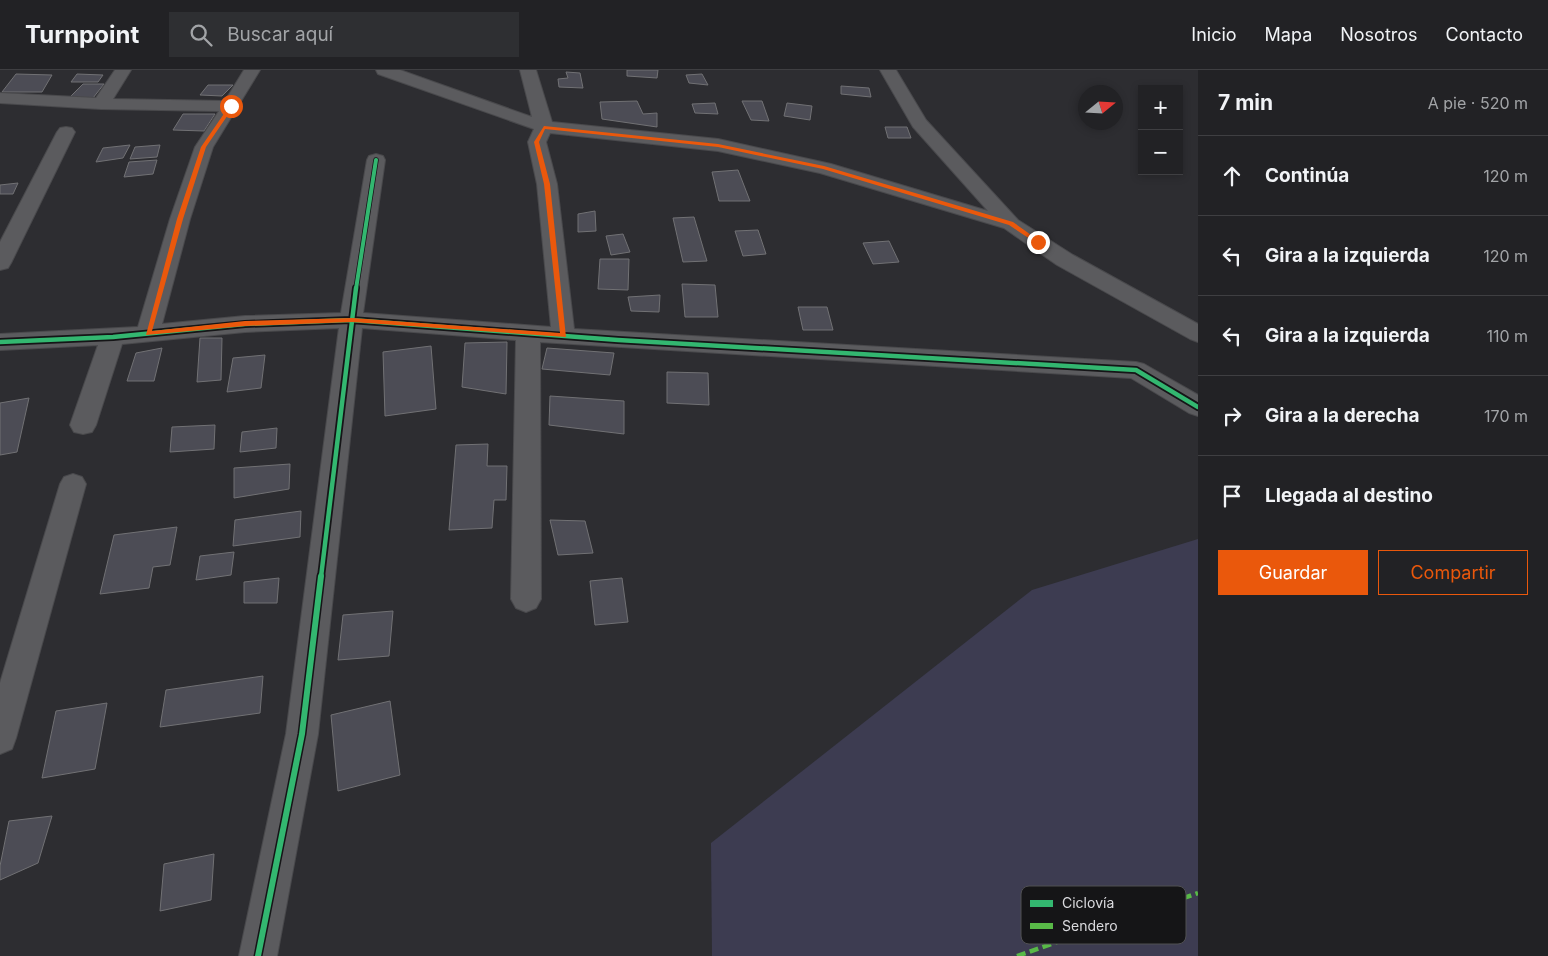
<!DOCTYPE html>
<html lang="es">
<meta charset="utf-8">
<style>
body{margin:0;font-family:Inter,sans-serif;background:#2e2f32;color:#f1f3f6}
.controls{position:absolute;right:15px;top:15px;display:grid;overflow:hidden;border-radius:0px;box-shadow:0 2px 8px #0003}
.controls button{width:45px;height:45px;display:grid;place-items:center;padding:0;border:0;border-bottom:1px solid #3f3f42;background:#222225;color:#f1f3f6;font:25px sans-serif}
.compass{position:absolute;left:1078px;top:15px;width:45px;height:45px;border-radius:50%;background:#222225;box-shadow:0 2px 8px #0003;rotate:72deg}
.stop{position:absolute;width:15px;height:15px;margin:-11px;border:4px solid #ea580c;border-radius:50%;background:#fff}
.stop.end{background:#ea580c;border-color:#fff;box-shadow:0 1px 5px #0008}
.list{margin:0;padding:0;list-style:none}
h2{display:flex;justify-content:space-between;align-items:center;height:65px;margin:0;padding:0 20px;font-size:21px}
h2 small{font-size:16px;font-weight:400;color:#a2a4a7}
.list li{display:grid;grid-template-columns:32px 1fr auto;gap:15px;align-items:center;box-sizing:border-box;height:80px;padding:0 20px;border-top:1px solid #3f3f42}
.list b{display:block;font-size:19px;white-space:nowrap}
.list em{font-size:16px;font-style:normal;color:#a2a4a7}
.actions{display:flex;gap:10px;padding:15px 20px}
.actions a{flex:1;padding:11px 0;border:1px solid #ea580c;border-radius:0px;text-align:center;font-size:18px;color:#ea580c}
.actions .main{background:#ea580c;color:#fff}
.icon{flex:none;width:28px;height:28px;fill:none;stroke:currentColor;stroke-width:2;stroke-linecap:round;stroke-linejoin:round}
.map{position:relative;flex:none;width:1198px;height:886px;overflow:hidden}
header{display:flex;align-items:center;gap:30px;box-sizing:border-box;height:70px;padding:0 25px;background:#222225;border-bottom:1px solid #3f3f42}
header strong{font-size:24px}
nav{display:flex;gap:28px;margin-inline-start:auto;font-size:18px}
.search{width:350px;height:45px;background:#2e2f32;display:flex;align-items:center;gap:12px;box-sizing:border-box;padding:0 18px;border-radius:0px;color:#a2a4a7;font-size:19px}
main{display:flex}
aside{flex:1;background:#222225}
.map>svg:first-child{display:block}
</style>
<header>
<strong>Turnpoint</strong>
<div class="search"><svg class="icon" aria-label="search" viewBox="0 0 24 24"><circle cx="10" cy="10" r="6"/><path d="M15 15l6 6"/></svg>Buscar aquí</div>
<nav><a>Inicio</a><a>Mapa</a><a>Nosotros</a><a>Contacto</a></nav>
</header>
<main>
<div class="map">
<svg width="1198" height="886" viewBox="0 0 1198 886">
<rect width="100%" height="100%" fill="#2d2d31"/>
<path fill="#3d3c51" d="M1198 469V886H712L711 773 1032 520Z"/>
<path fill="#4c4c55" stroke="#717174" d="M627 0H658L657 8 627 6Z
M566 2 580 3 583 18 559 17 558 9 568 8Z
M16 4 52 5 42 22H2Z
M77 4 103 5 98 12H71Z
M702 4 708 15 689 13 686 5Z
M83 14H104L93 28H69Z
M208 15H233L222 26 200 25Z
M841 16 869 18 871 27 841 24Z
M637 31 643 44 657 43V57L602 49 600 32Z
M742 31H762L769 51 751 50Z
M715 33 718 44 695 43 692 34Z
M787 33 812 36 810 50 784 46Z
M183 44H215L204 61 173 60Z
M885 57H907L911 68H888Z
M130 75 123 88 96 92 103 78Z
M160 75 157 87 130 89 135 77Z
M157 90 153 104 124 107 129 92Z
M738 100 750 131H719L712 102Z
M18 113 13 124H0V115Z
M595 141 596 161 578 162V144Z
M694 147 707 191 683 192 673 148Z
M758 160 766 184 743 186 735 161Z
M623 164 630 182 611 185 606 166Z
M889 171 899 192 873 194 863 173Z
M600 189H629L628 220 598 219Z
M682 214 715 215 718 247H685Z
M660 225 659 242 631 241 628 227Z
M798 237H827L833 260H803Z
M200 268H222L221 310 197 312Z
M507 272 506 324 462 317 465 273Z
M431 276 436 339 385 346 383 282Z
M162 278 154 311H127L136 283Z
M547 278 614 283 610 305 542 299Z
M265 285 261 318 227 322 233 288Z
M667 302 708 303 709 335 667 333Z
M550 326 624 331V364L549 355Z
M29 328 17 382 0 385V333Z
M215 355 214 379 170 382 172 357Z
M277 358 276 378 240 382 242 362Z
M488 374 487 396H507L506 430H494L492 458 449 460 456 375Z
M290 394 289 419 234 428V398Z
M301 441 300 467 233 476 235 450Z
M550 450 585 451 593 483 558 485Z
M177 457 170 495 153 497 149 518 100 524 114 465Z
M234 482 231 505 196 510 200 486Z
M279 508 277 533H244V512Z
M622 508 628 552 595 555 590 511Z
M393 541 389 586 338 590 343 545Z
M263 606 260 643 160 657 166 620Z
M390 631 400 705 338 721 331 645Z
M107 633 95 699 42 708 56 641Z
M52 746 38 793 0 810V796L9 751Z
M214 784 211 830 160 841 164 794Z"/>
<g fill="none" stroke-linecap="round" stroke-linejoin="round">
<g stroke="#49494c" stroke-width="2">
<path id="minor" d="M115 0H131L113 29 225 31 244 0H260L213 77 190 149 162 254 245 246 341 243 367 90 369 86 376 84 383 86 385 90 363 243 551 257 537 114 528 72 534 59 378 4 376 0H400L532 47 520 0H536L552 52 718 69 831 94 988 141 913 57 880 0H896L926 50 1018 150 1073 185 1198 254V272L1190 269 1057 195 1004 158 820 103 718 81 550 63 546 72 557 114 574 259 1136 292 1144 294 1198 325V346L1189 343 1131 308 540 272 541 529 536 538 526 542 516 538 511 529 516 270 362 258 318 664 277 886H239L286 664 339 258 245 262 122 274 96 355 92 362 83 364 74 362 70 355 98 275 0 280V264L138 257 170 149 195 77 219 41 101 39 0 33V23L96 28Z
M66 57 72 58 75 62 11 193 8 198 0 200V172L57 62 60 58Z
M73 404 82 407 86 414 16 668 12 679 0 684V613L60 414 64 407Z"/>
</g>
<use href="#minor" fill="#5b5b5e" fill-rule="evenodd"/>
<path stroke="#58b947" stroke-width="4.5" stroke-dasharray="9 4.5" stroke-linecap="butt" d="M1017 886 1198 823"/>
<g stroke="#151517" stroke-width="5.5">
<path id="cycleway-far2" d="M356 219 376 90"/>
</g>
<g stroke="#151517" stroke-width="8">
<path id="cycleway-far1" d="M0 272 113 267 245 254 351 250 618 270 1136 300 1198 337
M321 507 356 218"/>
</g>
<g stroke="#151517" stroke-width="9">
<path id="cycleway" d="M258 886 302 664 321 506"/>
</g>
<use href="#cycleway-far2" stroke="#33b770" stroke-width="4"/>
<use href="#cycleway-far1" stroke="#33b770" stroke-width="4.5"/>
<use href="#cycleway" stroke="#33b770" stroke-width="6"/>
</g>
<path fill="#ea580c" d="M230 35 234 36 206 77 183 149 152 261 245 251 352 248 560 263 544 114 534 72 544 56 718 74 824 96 1013 152 1041 172 1036 173 1009 155 823 99 718 77 545 59 539 72 550 114 566 267 352 252 245 256 146 265 177 149 201 77Z"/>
<rect x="1021" y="816" width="165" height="58" rx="8" fill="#151517" stroke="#505053" stroke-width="1"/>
<rect x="1030" y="830" width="23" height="7" fill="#33b770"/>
<rect x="1030" y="853" width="23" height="6" fill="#58b947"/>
<g font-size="14" fill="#dadade">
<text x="1062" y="838">Ciclovía</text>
<text x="1062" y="861">Sendero</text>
</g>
</svg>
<div class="controls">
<button>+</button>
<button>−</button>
</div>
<svg class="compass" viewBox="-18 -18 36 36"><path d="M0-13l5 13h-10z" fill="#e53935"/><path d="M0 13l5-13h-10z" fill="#a2a4a7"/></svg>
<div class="stop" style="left:231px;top:36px"></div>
<div class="stop end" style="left:1038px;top:172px"></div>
</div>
<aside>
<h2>7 min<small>A pie · 520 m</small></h2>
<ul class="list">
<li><svg class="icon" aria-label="ahead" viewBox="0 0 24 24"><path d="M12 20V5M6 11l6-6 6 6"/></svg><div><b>Continúa</b></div><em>120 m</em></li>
<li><svg class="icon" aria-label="left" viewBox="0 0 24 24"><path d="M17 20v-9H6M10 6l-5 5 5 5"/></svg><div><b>Gira a la izquierda</b></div><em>120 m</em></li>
<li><svg class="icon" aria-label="left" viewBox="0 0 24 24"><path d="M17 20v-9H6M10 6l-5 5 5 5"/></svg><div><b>Gira a la izquierda</b></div><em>110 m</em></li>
<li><svg class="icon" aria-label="right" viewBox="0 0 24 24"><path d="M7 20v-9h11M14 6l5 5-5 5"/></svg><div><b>Gira a la derecha</b></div><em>170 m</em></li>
<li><svg class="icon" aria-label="arrive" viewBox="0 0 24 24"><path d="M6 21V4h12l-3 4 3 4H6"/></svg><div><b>Llegada al destino</b></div></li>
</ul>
<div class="actions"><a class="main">Guardar</a><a>Compartir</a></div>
</aside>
</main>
